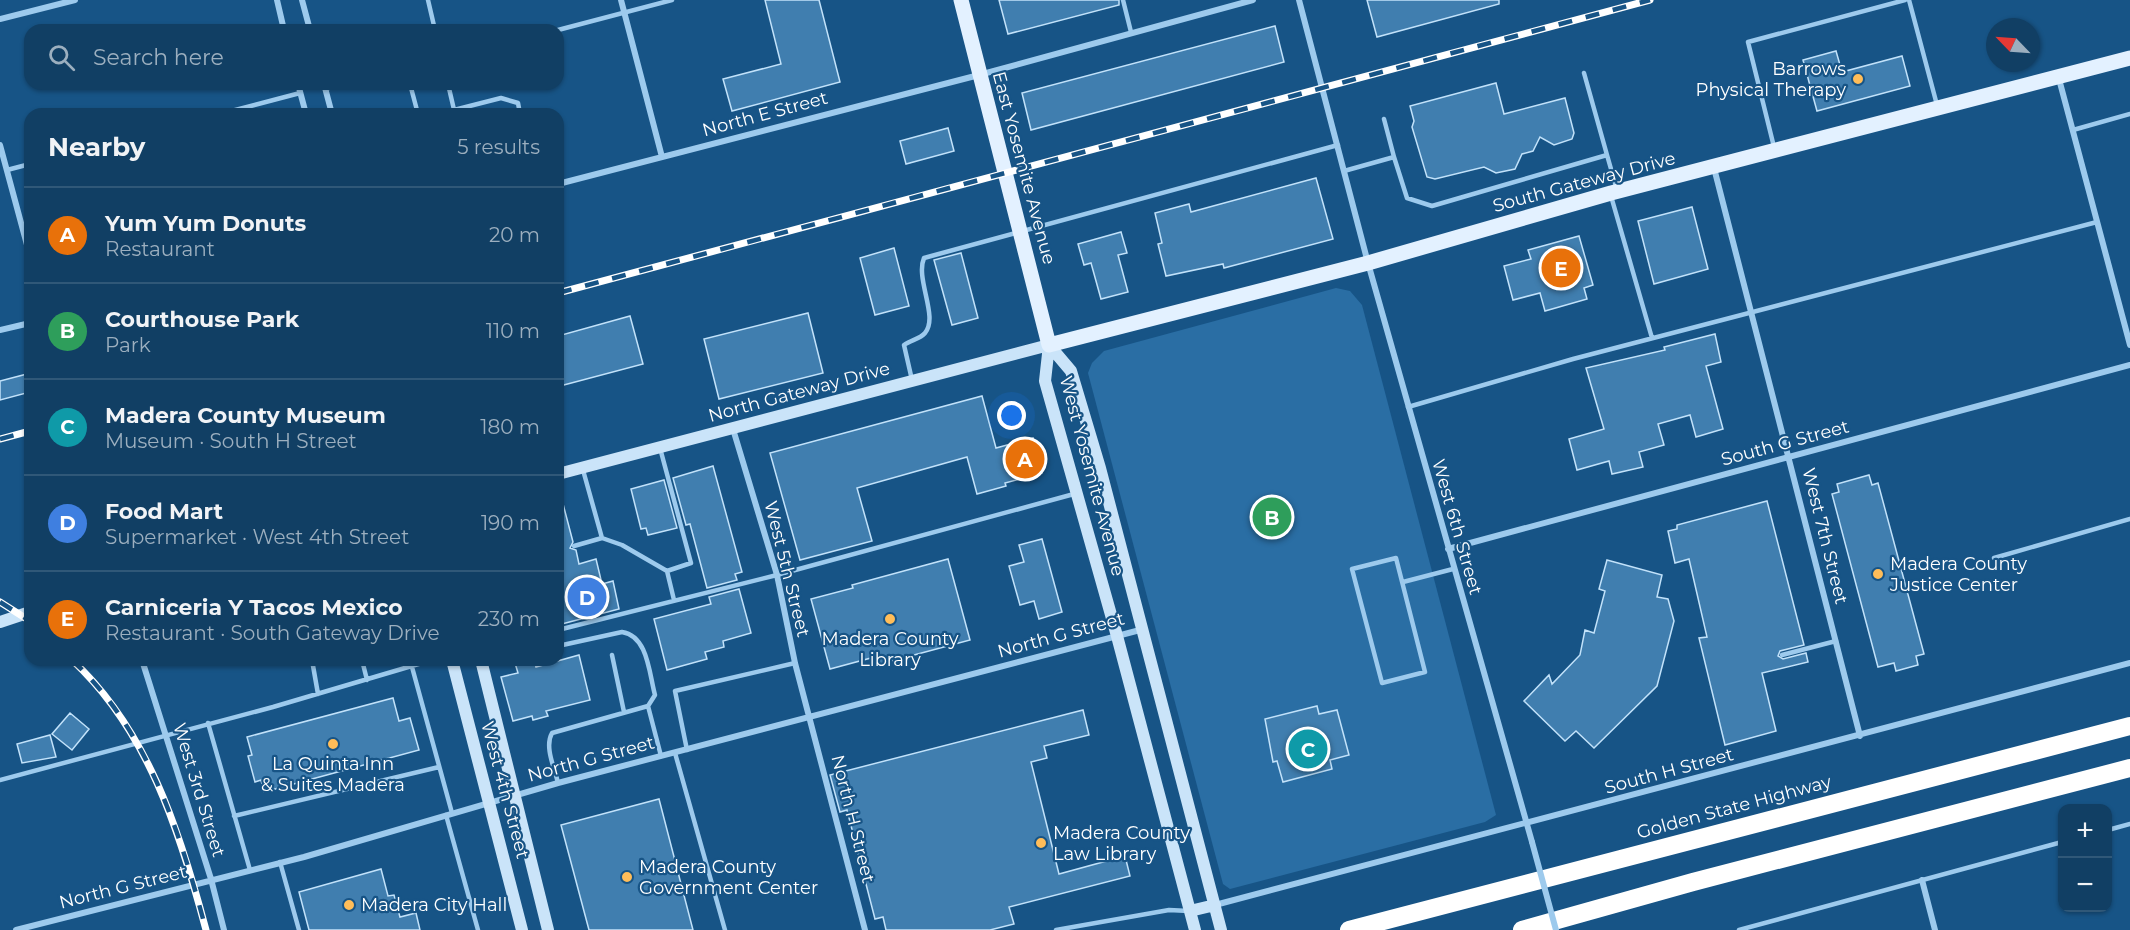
<!DOCTYPE html>
<meta charset="utf-8">
<style>
body{margin:0;font-family:Montserrat,sans-serif;background:#1e4a6d;color:#f1f3f6}
.controls{position:absolute;right:18px;bottom:18px;display:grid;overflow:hidden;border-radius:12px;box-shadow:0 2px 4px #0004}
.controls button{width:54px;height:54px;display:grid;place-items:center;padding:0;border:0;border-bottom:2px solid #305878;background:#113f64;color:#f1f3f6;font:30px sans-serif}
.compass{position:absolute;left:1986px;top:18px;width:54px;height:54px;border-radius:50%;background:#113f64;box-shadow:0 2px 4px #0004;rotate:295deg}
.you{position:absolute;left:1012px;top:416px;width:21px;height:21px;margin:-15px;border:4px solid #fff;border-radius:50%;background:#1a73e8;box-shadow:0 0 0 9px #1a73e833}
.badge{display:grid;place-items:center;width:39px;height:39px;border-radius:50%;background:#bca0f2;color:#fff;font-size:20px;font-weight:700}
.pin{position:absolute;translate:-50% -50%;border:3px solid #fff;box-shadow:0 2px 6px #0006}
.list{margin:0;padding:0;list-style:none}
h2{display:flex;justify-content:space-between;align-items:center;height:78px;margin:0;padding:0 24px;font-size:26px}
h2 small{font-size:20px;font-weight:400;color:#9cafbf}
.list li{display:grid;grid-template-columns:39px 1fr auto;gap:18px;align-items:center;box-sizing:border-box;height:96px;padding:0 24px;border-top:2px solid #305878}
.list b{display:block;font-size:22px;white-space:nowrap}
.list p{margin:0;font-size:20px;white-space:nowrap;color:#9cafbf}
.list em{font-size:20px;font-style:normal;color:#9cafbf}
.icon{flex:none;width:33px;height:33px;fill:none;stroke:currentColor;stroke-width:2;stroke-linecap:round;stroke-linejoin:round}
.map{position:relative;flex:none;width:2130px;height:930px;overflow:hidden}
.search{position:absolute;background:#113f64;box-shadow:0 2px 4px #0004;left:24px;top:24px;width:540px;height:66px;display:flex;align-items:center;gap:15px;box-sizing:border-box;padding:0 21px;border-radius:18px;color:#9cafbf;font-size:22px}
.panel{position:absolute;background:#113f64;box-shadow:0 2px 4px #0004;left:24px;top:108px;width:540px;height:558px;border-radius:18px}
.map>svg:first-child{display:block}
</style>
<div class="map">
<svg width="2130" height="930" viewBox="0 0 2130 930">
<rect width="100%" height="100%" fill="#175486"/>
<path fill="#2a6ea4" d="M1336 288 1350 291 1362 305 1496 815 1485 822 1230 889 1223 884 1088 373 1092 363 1104 351Z"/>
<path fill="#407eaf" stroke="#c2e2fa" stroke-width="1.5" d="M765 0H819L840 82 732 111 723 79 781 64Z
M999 0H1119V5L1008 34Z
M1367 0H1499V4L1377 37Z
M1275 26 1284 62 1031 130 1022 93Z
M1836 51 1842 72 1902 56 1910 86 1817 111 1803 60Z
M1496 83 1504 114 1565 98 1574 133 1572 139 1554 145 1540 137 1533 151 1522 154 1515 169 1496 173 1484 167 1435 179 1427 177 1412 127 1414 121 1410 106Z
M948 128 954 151 906 164 900 141Z
M1316 178 1333 239 1224 268 1223 264 1166 276 1158 244 1162 243 1155 213 1189 204 1191 212Z
M1692 207 1708 269 1654 284 1638 221Z
M1121 232 1127 253 1118 255 1128 292 1101 299 1091 263 1084 265 1078 244Z
M1579 236 1593 285 1584 288 1587 299 1545 311 1540 293 1513 300 1504 266 1531 259 1528 250Z
M894 248 909 306 875 315 860 258Z
M961 253 978 318 952 325 934 260Z
M808 313 823 373 719 399 704 339Z
M630 316 643 364 560 386 558 336Z
M1715 334 1721 362 1706 366 1723 429 1696 437 1690 415 1658 424 1664 445 1639 452 1643 467 1612 474 1609 461 1577 470 1569 439 1604 429 1586 368 1665 350 1664 347Z
M27 374 30 392 0 400V381Z
M982 396 996 448 1033 438 1042 473 1005 483 1006 486 977 494 967 457 857 488 872 541 800 560 770 453Z
M713 466 742 572 735 574 737 580 707 588 690 524 686 525 673 478Z
M1869 475 1872 485 1878 483 1924 654 1916 656 1918 665 1896 671 1894 663 1878 667 1832 494 1839 492 1837 484Z
M664 480 677 528 648 535 646 528 641 529 631 489Z
M562 500 573 542 570 548 576 550 579 564 596 559 602 584 613 581 619 609 558 625V501Z
M1767 501 1804 645 1780 651 1778 656 1783 659 1806 653 1808 662 1762 673 1776 731 1725 745 1699 638 1707 637 1689 559 1675 563 1668 531 1677 529V525Z
M1042 539 1062 612 1039 619 1034 601 1020 605 1009 566 1024 562 1019 545Z
M948 559 970 640 873 666 871 658 830 669 811 599 853 588 852 585Z
M1607 560 1662 575 1657 597 1668 599 1674 621 1657 686 1594 748 1576 731 1565 741 1524 701 1549 675 1552 684 1580 655 1585 630 1594 633 1605 591 1599 589Z
M739 589 751 633 723 641 724 647 705 652 707 659 667 670 654 619 711 604 709 597Z
M579 655 590 700 546 711 548 716 533 720 532 716 513 721 501 677 518 673 515 663 534 660 536 667Z
M393 698 399 721 410 718 419 750 264 792 261 780 255 782 248 756 252 755 247 737Z
M1317 706 1319 714 1337 710 1349 755 1330 760 1332 769 1283 782 1277 761 1273 762 1265 719Z
M1083 710 1089 735 1044 746 1047 758 1031 762 1059 874 1125 856 1130 876 1009 907 1014 924 990 930H886L883 917 875 919 847 810 840 812 830 775Z
M70 713 89 729 72 750 52 734Z
M50 735 56 757 22 763 17 744Z
M659 799 693 930H589L561 825Z
M381 869 388 896 394 895 400 917 416 913 420 930H309L299 892Z"/>
<g fill="none" stroke-linecap="round" stroke-linejoin="round">
<path stroke="#9dcaed" stroke-width="4.5" d="M428 0 435 30
M1123 0 1131 32
M1909 0 1937 105
M558 30 672 0
M410 84 418 114
M448 84 455 114
M325 89 343 84
M454 110 501 98 518 103 520 114
M220 114 300 93
M1384 119 1394 157
M2073 130 2130 114
M1774 147 1748 42 1905 0
M1607 155 1617 190
M7 170 30 164
M1344 171 1394 157 1407 198 1432 206 1607 155 1584 73
M1611 196 1652 338
M912 380 904 345C911 340 920 339 925 333 939 317 915 279 924 258L1338 145
M1408 407 1573 359 2097 222
M660 448 691 563 667 571 674 600
M602 538 622 545 667 571
M574 546 602 538 583 470
M1396 558 1425 672 1382 683 1352 569Z
M1994 558 2130 519
M1403 582 1453 569
M558 630 777 575 1074 494
M558 646 622 632C648 636 649 673 655 695L648 706
M612 655 624 712
M1782 655 1836 641
M292 660H312
M312 660 318 694
M362 660 367 680
M484 664 501 660
M412 667 452 813
M208 723 250 870
M687 750 675 691 795 663
M675 753 725 930
M0 780 273 707 432 660
M558 783C555 769 544 747 552 733L648 706 661 756
M446 815 478 930
M234 816 439 767
M2108 830 2130 824
M280 862 299 930
M1056 930 1169 910 1189 911
M1739 930 2062 842"/>
<path stroke="#9dcaed" stroke-width="6" d="M277 0 284 30
M302 0 310 30
M621 0 662 157
M1299 0 1368 263 1532 842
M0 19 75 0
M2059 79 2130 345
M298 84 306 114
M324 84 332 114
M0 145 30 256
M1714 168 1860 736
M558 184 979 75 1253 0
M0 330 30 323
M733 429 777 575 795 663 865 930
M1448 549 2130 365
M142 660 211 879 224 930
M1922 880 1935 930
M1215 905 2130 663
M16 930 304 857 558 783 1140 630"/>
<path stroke="#cae4f9" stroke-width="12" d="M1049 345 1071 371 1100 468 1221 930
M1049 345 1045 381 1117 636 1195 930
M558 474 1049 345
M0 622 30 612
M452 660 522 930
M481 660 548 930
M1190 911 1215 905"/>
<path stroke="#e3f1ff" stroke-width="15" d="M961 0 1049 345 1368 263 1611 193 2130 58"/>
<path stroke="#fff" stroke-width="18" d="M1349 930 2130 726
M1522 930 1693 882 2130 768"/>
<g stroke="#fff" stroke-width="7">
<path id="rail" d="M558 293 1650 0
M0 439 30 431
M0 602 30 621
M72 660C148 730 180 832 206 930"/>
</g>
<use href="#rail" stroke="#175486" stroke-width="4.5" stroke-dasharray="14" stroke-linecap="butt"/>
<path stroke="#9dcaed" stroke-width="6" d="M1532 842 1556 930"/>
</g>
<g fill="#ffbd59" stroke="#175486" stroke-width="2">
<circle cx="1858" cy="79" r="6"/>
<circle cx="1878" cy="574" r="6"/>
<circle cx="890" cy="619" r="6"/>
<circle cx="333" cy="744" r="6"/>
<circle cx="1041" cy="843" r="6"/>
<circle cx="627" cy="877" r="6"/>
<circle cx="349" cy="905" r="6"/>
</g>
<g text-anchor="middle" dominant-baseline="central" stroke-width="4.5" stroke-linejoin="round" paint-order="stroke">
<g font-size="18" fill="#fff" stroke="#175486" text-anchor="start">
<text x="1846" y="69" text-anchor="end">Barrows<tspan x="1846" dy="21">Physical Therapy</tspan></text>
<text x="1890" y="564">Madera County<tspan x="1890" dy="21">Justice Center</tspan></text>
<text x="890" y="639" text-anchor="middle">Madera County<tspan x="890" dy="21">Library</tspan></text>
<text x="333" y="764" text-anchor="middle">La Quinta Inn<tspan x="333" dy="21">&amp; Suites Madera</tspan></text>
<text x="1053" y="833">Madera County<tspan x="1053" dy="21">Law Library</tspan></text>
<text x="639" y="867">Madera County<tspan x="639" dy="21">Government Center</tspan></text>
<text x="361" y="905">Madera City Hall</text>
</g>
<g font-size="18" fill="#fff" stroke="#175486">
<text transform="translate(765 114) rotate(-15)">North E Street</text>
<text transform="translate(1024 168) rotate(75)">East Yosemite Avenue</text>
<text transform="translate(1584 182) rotate(-15)">South Gateway Drive</text>
<text transform="translate(799 392) rotate(-15)">North Gateway Drive</text>
<text transform="translate(1785 443) rotate(-15)">South G Street</text>
<text transform="translate(1092 476) rotate(75)">West Yosemite Avenue</text>
<text transform="translate(1457 527) rotate(74)">West 6th Street</text>
<text transform="translate(1825 536) rotate(76)">West 7th Street</text>
<text transform="translate(787 569) rotate(76)">West 5th Street</text>
<text transform="translate(1061 635) rotate(-15)">North G Street</text>
<text transform="translate(591 759) rotate(-15)">North G Street</text>
<text transform="translate(1669 771) rotate(-15)">South H Street</text>
<text transform="translate(199 790) rotate(73)">West 3rd Street</text>
<text transform="translate(505 790) rotate(75)">West 4th Street</text>
<text transform="translate(1734 807) rotate(-15)">Golden State Highway</text>
<text transform="translate(853 819) rotate(76)">North H Street</text>
<text transform="translate(123 887) rotate(-14)">North G Street</text>
</g>
</g>
</svg>
<div class="controls">
<button>+</button>
<button>−</button>
</div>
<svg class="compass" viewBox="-18 -18 36 36"><path d="M0-13l5 13h-10z" fill="#e53935"/><path d="M0 13l5-13h-10z" fill="#9cafbf"/></svg>
<div class="you"></div>
<div class="pin badge" style="left:1025px;top:459px;background:#e8710a">A</div>
<div class="pin badge" style="left:1272px;top:517px;background:#2e9e5b">B</div>
<div class="pin badge" style="left:1308px;top:749px;background:#0f9aa8">C</div>
<div class="pin badge" style="left:587px;top:597px;background:#3f7fe0">D</div>
<div class="pin badge" style="left:1561px;top:268px;background:#e8710a">E</div>
<div class="search"><svg class="icon" aria-label="search" viewBox="0 0 24 24"><circle cx="10" cy="10" r="6"/><path d="M15 15l6 6"/></svg>Search here</div>
<section class="panel">
<h2>Nearby<small>5 results</small></h2>
<ul class="list">
<li><span class="badge" style="background:#e8710a">A</span><div><b>Yum Yum Donuts</b><p>Restaurant</p></div><em>20 m</em></li>
<li><span class="badge" style="background:#2e9e5b">B</span><div><b>Courthouse Park</b><p>Park</p></div><em>110 m</em></li>
<li><span class="badge" style="background:#0f9aa8">C</span><div><b>Madera County Museum</b><p>Museum · South H Street</p></div><em>180 m</em></li>
<li><span class="badge" style="background:#3f7fe0">D</span><div><b>Food Mart</b><p>Supermarket · West 4th Street</p></div><em>190 m</em></li>
<li><span class="badge" style="background:#e8710a">E</span><div><b>Carniceria Y Tacos Mexico</b><p>Restaurant · South Gateway Drive</p></div><em>230 m</em></li>
</ul>
</section>
</div>
